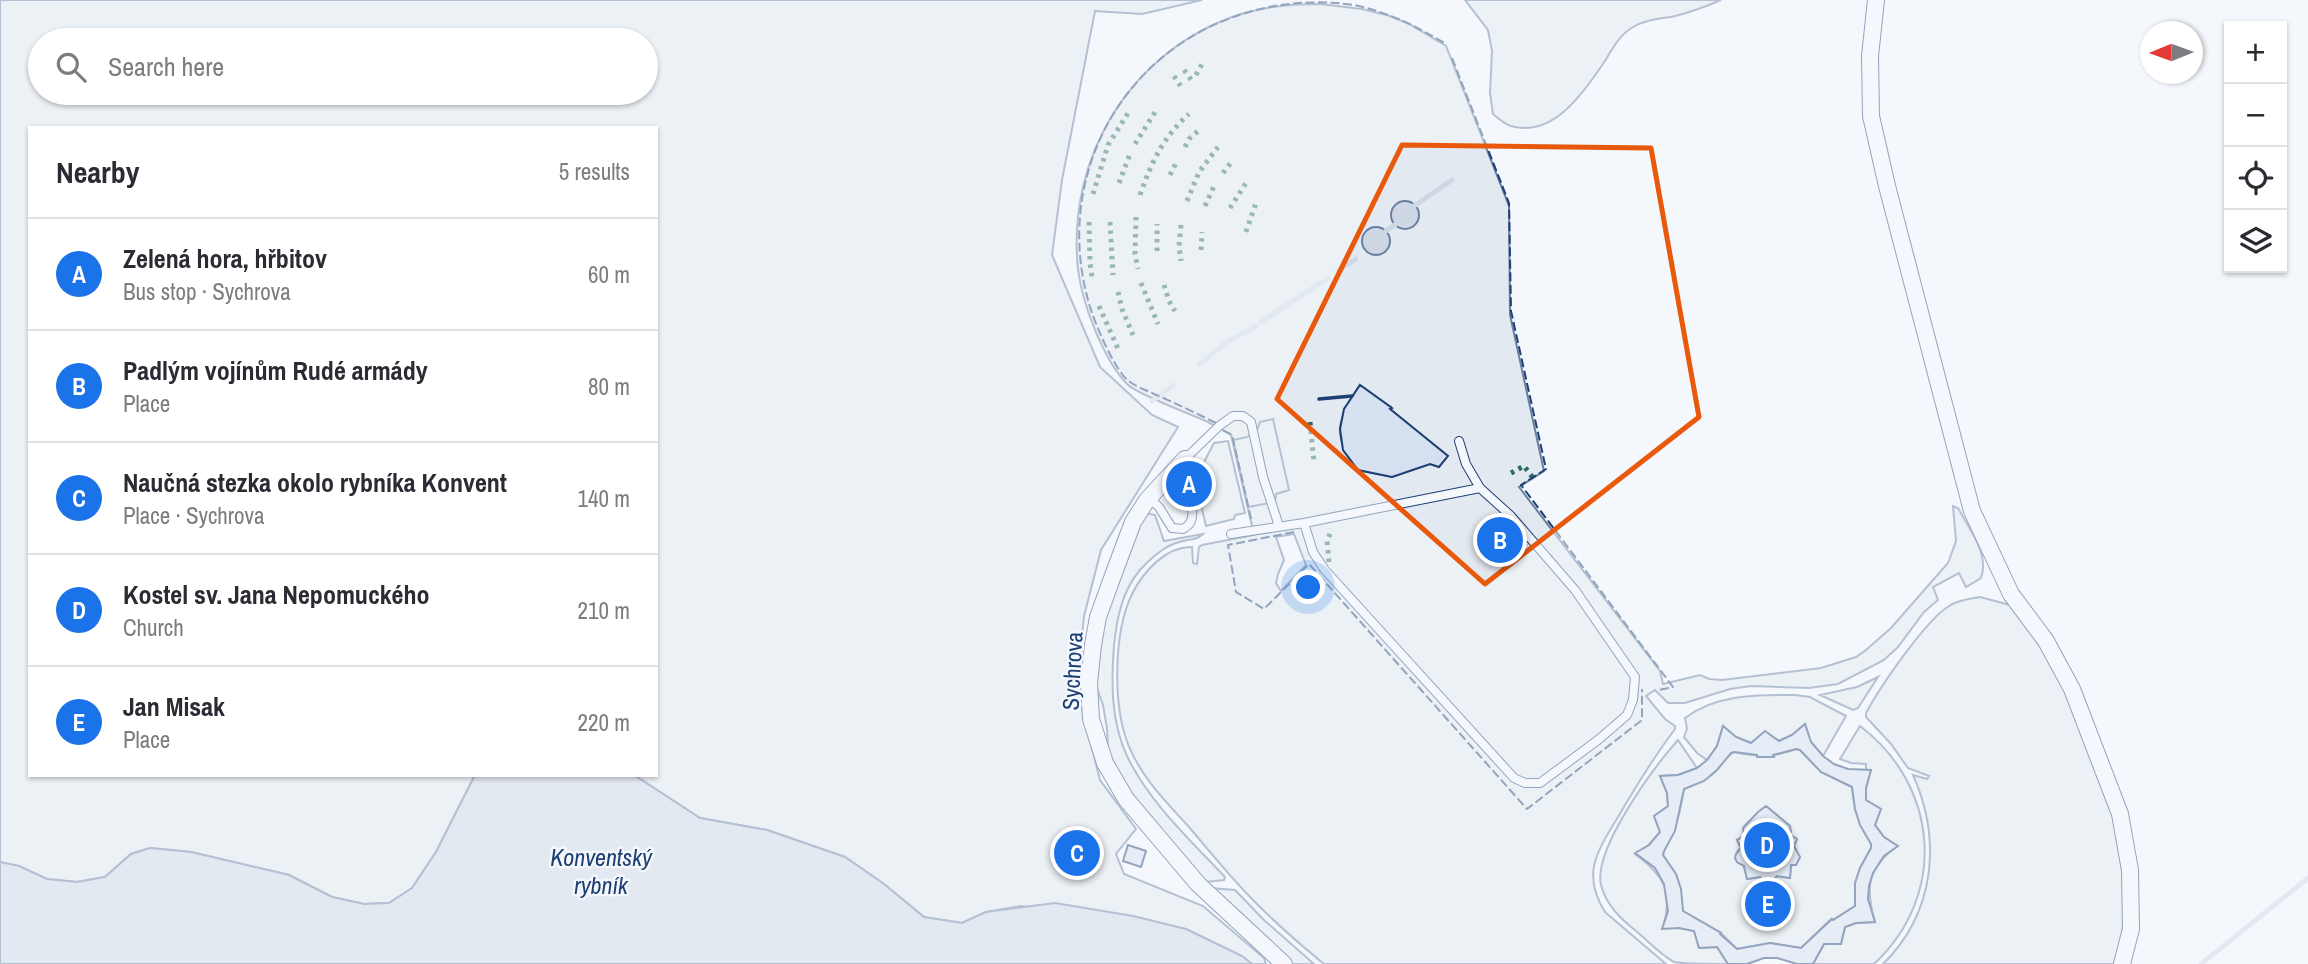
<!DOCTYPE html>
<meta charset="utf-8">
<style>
body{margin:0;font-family:"Archivo Narrow",sans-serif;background:#f2f2f3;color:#2b2b33}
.controls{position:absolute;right:21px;top:21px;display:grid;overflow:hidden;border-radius:0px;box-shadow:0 2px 5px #0004}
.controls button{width:63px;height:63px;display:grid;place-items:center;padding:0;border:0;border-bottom:2px solid #e1e1e2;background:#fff;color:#2b2b33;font:35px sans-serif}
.compass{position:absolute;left:2140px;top:21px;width:63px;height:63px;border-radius:50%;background:#fff;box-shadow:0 2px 5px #0004;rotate:269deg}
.you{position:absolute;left:1309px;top:588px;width:24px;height:24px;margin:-18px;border:5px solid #fff;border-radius:50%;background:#1a73e8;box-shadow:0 0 0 10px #1a73e833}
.badge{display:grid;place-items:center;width:46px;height:46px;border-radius:50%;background:#1a73e8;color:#fff;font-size:23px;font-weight:700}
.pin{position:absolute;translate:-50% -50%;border:4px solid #fff;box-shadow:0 2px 7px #0006}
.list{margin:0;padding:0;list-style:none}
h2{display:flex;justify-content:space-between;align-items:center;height:91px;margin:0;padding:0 28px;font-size:30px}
h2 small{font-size:23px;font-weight:400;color:#7c7c81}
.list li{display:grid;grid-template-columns:46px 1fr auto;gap:21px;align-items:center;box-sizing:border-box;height:112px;padding:0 28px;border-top:2px solid #e1e1e2}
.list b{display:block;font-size:26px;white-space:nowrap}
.list p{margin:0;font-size:23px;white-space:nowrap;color:#7c7c81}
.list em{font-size:23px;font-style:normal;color:#7c7c81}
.icon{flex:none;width:38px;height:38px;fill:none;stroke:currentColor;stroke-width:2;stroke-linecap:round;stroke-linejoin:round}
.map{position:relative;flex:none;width:2308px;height:964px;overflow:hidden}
.search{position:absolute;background:#fff;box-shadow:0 2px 5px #0004;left:28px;top:28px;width:630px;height:77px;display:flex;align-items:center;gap:18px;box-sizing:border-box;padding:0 24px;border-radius:38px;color:#7c7c81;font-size:26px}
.panel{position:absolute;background:#fff;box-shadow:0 2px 5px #0004;left:28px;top:126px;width:630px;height:651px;border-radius:0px}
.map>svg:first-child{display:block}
</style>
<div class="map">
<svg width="2308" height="964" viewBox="0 0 2308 964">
<rect width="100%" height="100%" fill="#f4f7fb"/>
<path fill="#e3e9f0" stroke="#687fa3" stroke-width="2" fill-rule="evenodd" d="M0 0H1202L1142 14 1095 11 1062 180 1052 255 1100 367 1152 415 1178 427 1101 550 1084 616 1077 689 1100 780 1136 829 1116 854 1124 874 1203 906 1264 958 1266 964H1252L1242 956 1186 929 1021 906 986 912 962 923 924 917 884 884 845 857 767 830 700 818 634 775H656V128H30V775H475L436 852 412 888 389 903 364 904 332 897 289 875 191 852 150 848 131 854 105 877 77 882 47 879 19 866 0 862ZM40 40H646V93H40Z
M1465 0H1721C1707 6 1691 12 1675 16 1661 19 1646 19 1633 27 1618 36 1612 50 1603 64 1582 94 1553 138 1511 126 1504 124 1498 118 1493 114L1490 93 1492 51 1488 30Z
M1320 4 1362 9 1390 16 1409 24 1446 46 1509 206 1510 315 1544 471 1519 487 1660 671 1663 684 1700 675 1709 679 1722 680 1821 668 1856 657 1866 650 1891 628 1948 563 1956 541 1953 506 1958 508C1969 529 1990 554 1981 578L1966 587 1959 573 1933 587 1938 600 1924 612 1898 647 1884 660 1838 684 1809 688 1751 686 1730 689 1685 703H1668L1655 690 1646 696 1665 719 1675 726V729C1654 757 1636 786 1618 817 1609 832 1598 848 1594 866 1591 883 1596 898 1605 912L1666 964H1324C1302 946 1280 927 1260 907 1234 882 1212 854 1189 827 1168 804 1144 780 1131 751 1112 711 1113 634 1132 594 1143 572 1166 546 1192 547L1193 563 1197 564 1199 547 1202 545 1254 535 1231 435C1223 431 1216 426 1208 422 1193 415 1136 394 1127 384 1103 359 1082 303 1078 269 1066 156 1132 49 1241 14 1267 6 1293 4 1320 4ZM1360 385 1391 407 1390 409 1447 456 1439 467 1430 464 1392 477 1358 470C1331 438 1337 418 1360 385ZM1294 534 1306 565 1281 591 1276 583 1278 574 1284 560 1276 537Z
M1145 513 1155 515 1164 541 1203 534C1196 541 1188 539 1179 542 1164 546 1150 559 1140 570 1122 591 1117 618 1114 645 1111 682 1111 722 1127 756 1149 802 1190 840 1225 877L1224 880 1205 882 1123 783 1108 751 1107 728 1103 705 1096 686 1102 626 1121 568Z
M1980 597 2010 605 2023 618 2053 665 2081 726 2111 805 2124 882V911L2121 950 2117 964H1883C1935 913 1942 840 1913 775L1927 779 1929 776 1908 768 1891 744 1866 717V713C1880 687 1925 621 1949 606 1958 600 1970 599 1980 597Z
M1878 677 1858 708 1853 710 1820 695 1857 687Z
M1795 695 1810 697 1846 716 1823 756 1811 742 1805 724 1792 735 1779 741C1771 735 1759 736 1751 743L1736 737 1723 726 1717 746 1707 760 1697 753 1684 737 1687 729 1685 718C1717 694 1757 695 1795 695Z
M1860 726C1939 786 1948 895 1874 964H1813L1824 944H1841L1845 927 1856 923 1875 922C1865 887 1867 869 1897 846L1884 837 1875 825 1877 817 1874 805 1866 800V788L1871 770H1866V764L1851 763 1840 759Z
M1678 740 1697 768 1678 775 1660 776 1667 793 1668 806 1654 816 1660 832 1649 845 1635 854C1665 876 1673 892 1663 928H1679L1694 931 1699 948 1717 947 1728 964C1716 964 1683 964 1674 962 1661 955 1648 941 1636 931 1621 919 1606 905 1601 885 1593 849 1654 767 1678 740Z
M1796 749 1800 750 1821 772 1852 787 1855 810 1871 844V848C1858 872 1856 879 1855 906L1833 920 1831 919 1801 948 1770 943 1737 949 1720 932 1683 911 1675 874 1663 855 1664 851 1679 815 1684 789C1695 784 1706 781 1715 772 1721 766 1726 756 1734 752 1758 757 1773 758 1796 749ZM1766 806 1790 826V832L1788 834 1797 839 1794 846 1800 857 1796 865H1791L1790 878 1777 876 1771 882H1766L1760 877 1747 879 1744 866 1737 862C1735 856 1736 851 1741 848L1737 840 1744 836V828L1746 824Z
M1211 888 1235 890 1264 920 1314 964H1290Z"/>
<path fill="#e3e8f0" stroke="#687fa3" stroke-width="2" d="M1273 419 1289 490 1276 494 1275 502 1248 507 1233 440 1247 437 1257 430 1260 422Z
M1228 441 1245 513 1235 515 1234 519 1206 526 1193 471 1204 469 1203 464 1214 443Z"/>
<path fill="#cfd7e4" stroke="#687fa3" stroke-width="2" d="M1391 215a14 14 0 1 1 28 0a14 14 0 1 1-28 0Z
M1362 241a14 14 0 1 1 28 0a14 14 0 1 1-28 0Z
M475 775H634L700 818 767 830 845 857 884 884 924 917 962 923 986 912 1055 903 1133 916 1186 929 1242 956 1252 964H0V862L19 866 47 879 77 882 105 877 131 854 150 848 191 852 289 875 332 897 364 904 389 903 412 888 436 852Z"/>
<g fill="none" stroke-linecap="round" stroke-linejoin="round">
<path stroke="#cfd7e4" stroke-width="5" d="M1414 206 1452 180
M1386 231 1396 224
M1337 271 1356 259
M1261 322 1328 278
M1199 365 1225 343 1256 326
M1152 401 1174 385
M2201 964 2308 878"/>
</g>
<path fill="#d5e0f0" stroke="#1d3f73" stroke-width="2" fill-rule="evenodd" d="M1360 385 1392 408 1390 409 1448 456 1439 467 1430 464 1392 477 1358 470 1343 450 1340 429 1344 409Z
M1805 724 1811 742 1823 756 1834 764 1848 769 1871 770 1866 788V800L1881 809 1875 825 1884 837 1898 846 1884 856 1873 873 1869 886 1868 899 1875 922 1856 923 1845 927 1841 944H1824L1813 964H1797L1777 958H1764L1747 964H1728L1717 947 1699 948 1694 931 1679 928 1662 929 1668 911 1664 884 1655 868 1635 853 1649 845 1660 832 1654 816 1668 806 1667 793 1660 776 1678 775 1697 768 1707 760 1717 746 1723 726 1736 737 1751 743 1765 731 1779 741 1792 735ZM1796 749 1800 750 1821 772 1852 787 1855 809 1860 825 1871 844V848L1860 868 1855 883V906L1833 920 1832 919 1801 948 1770 943 1737 949 1720 934 1721 933 1683 911 1681 889 1676 874 1663 855 1664 851 1675 831 1684 789 1704 781 1717 770 1731 753 1734 752 1757 755V757H1774L1773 755Z
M1766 806 1790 826 1791 832 1788 834 1797 839 1794 846 1800 857 1796 865H1791L1790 878 1777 876 1771 882H1766L1760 877 1747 879 1744 866 1737 862 1735 858 1736 854 1741 848 1737 840 1744 836 1743 828 1758 812Z
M1128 845 1146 851 1141 867 1123 861Z"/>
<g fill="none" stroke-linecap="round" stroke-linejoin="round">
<g stroke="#1d3f73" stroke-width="10">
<path id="lane" d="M1185 459 1219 426 1233 416H1243L1251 422 1263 477 1279 526
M1147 500H1151L1159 507 1172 528 1183 529C1187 526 1189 526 1191 521 1196 508 1184 478 1172 473
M1304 523 1313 552 1324 569 1514 778 1525 783H1540L1598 740 1627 715 1633 700 1635 677 1575 590 1511 516 1480 488 1466 464 1459 441
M1231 534 1304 523 1480 488"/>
</g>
<g stroke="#1d3f73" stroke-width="18">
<path id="street" d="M1876 0 1870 56 1871 116 1887 186 1972 511 2011 594 2046 641 2072 689 2120 814 2130 870 2131 929 2122 964
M1185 459 1147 500 1133 522 1115 570 1098 617 1093 645 1089 683 1091 719 1105 763 1126 799 1198 884 1284 964"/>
</g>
<use href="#lane" stroke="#f4f7fb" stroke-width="8"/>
<use href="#street" stroke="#f4f7fb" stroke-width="16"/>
<path stroke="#2c6c60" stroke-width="5" stroke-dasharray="3.5 5" stroke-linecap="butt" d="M1184 70 1192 81
M1196 75 1202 64
M1174 76 1182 88
M1135 144 1157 109
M1185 147 1189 139 1199 130
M1223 173 1232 161
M1170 175 1176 163
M1119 183 1130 154
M1093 194 1108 145 1130 110
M1140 195C1151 163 1163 137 1189 114
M1187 201 1199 172 1218 147
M1205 206 1215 184
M1230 208 1246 183
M1136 217 1135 254 1138 269
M1089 222 1090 263 1092 277
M1110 222 1113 275
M1181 225 1179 246 1181 261
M1246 232 1257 200
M1201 250 1202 232
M1157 251V224
M1141 283 1158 324
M1164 285 1169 301 1175 311
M1118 292 1122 309 1133 335
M1099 306 1119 351
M1310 422 1314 462
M1511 473 1524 466 1533 478
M1329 562 1327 541 1332 529"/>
<path stroke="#1d3f73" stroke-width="2" stroke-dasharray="9 3.5" stroke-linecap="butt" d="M1452 58 1509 203 1511 311 1546 469 1521 485 1673 687 1659 690
M1216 423C1196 413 1175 403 1154 394 1146 390 1137 387 1130 382 1116 373 1098 330 1092 313 1049 185 1118 49 1249 12 1283 2 1319 0 1354 5 1388 12 1416 26 1446 44
M1223 430 1232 435 1252 523
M1294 532 1228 545 1236 592 1264 609 1309 564 1527 809 1642 720V689"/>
<path stroke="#1d3f73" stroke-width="3.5" d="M1319 399 1352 396"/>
</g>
<path d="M0 0H2308V964H0ZM1402 145 1651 148 1699 417 1485 584 1277 399Z" fill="#f4f7fb" fill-opacity=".55" fill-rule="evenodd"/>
<path fill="none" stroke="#e8590c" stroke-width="5" stroke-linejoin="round" d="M1402 145 1651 148 1699 417 1485 584 1277 399Z"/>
<g text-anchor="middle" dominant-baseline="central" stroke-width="5" stroke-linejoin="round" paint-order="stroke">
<g font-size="23" fill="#1d3f73" stroke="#f4f7fb">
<text transform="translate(1072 671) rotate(-87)">Sychrova</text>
</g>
<g font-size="24" font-style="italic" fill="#1d3f73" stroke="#f4f7fb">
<text x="601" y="857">Konventský<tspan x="601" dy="28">rybník</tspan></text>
</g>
</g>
</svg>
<div class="controls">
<button>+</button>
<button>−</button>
<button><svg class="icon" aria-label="locate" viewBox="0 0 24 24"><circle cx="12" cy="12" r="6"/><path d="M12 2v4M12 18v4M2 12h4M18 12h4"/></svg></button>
<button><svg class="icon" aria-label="layers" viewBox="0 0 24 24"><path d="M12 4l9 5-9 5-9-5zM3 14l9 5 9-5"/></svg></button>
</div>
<svg class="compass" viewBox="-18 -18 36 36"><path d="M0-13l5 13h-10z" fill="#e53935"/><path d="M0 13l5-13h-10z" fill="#7c7c81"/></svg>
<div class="you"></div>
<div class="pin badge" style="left:1189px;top:484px">A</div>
<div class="pin badge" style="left:1500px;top:540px">B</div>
<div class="pin badge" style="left:1077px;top:853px">C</div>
<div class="pin badge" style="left:1767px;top:845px">D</div>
<div class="pin badge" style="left:1768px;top:904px">E</div>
<div class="search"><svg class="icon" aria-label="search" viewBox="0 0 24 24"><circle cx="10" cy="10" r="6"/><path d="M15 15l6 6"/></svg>Search here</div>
<section class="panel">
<h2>Nearby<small>5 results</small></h2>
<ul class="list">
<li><span class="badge">A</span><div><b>Zelená hora, hřbitov</b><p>Bus stop · Sychrova</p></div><em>60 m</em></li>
<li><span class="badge">B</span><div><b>Padlým vojínům Rudé armády</b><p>Place</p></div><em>80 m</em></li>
<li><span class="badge">C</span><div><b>Naučná stezka okolo rybníka Konvent</b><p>Place · Sychrova</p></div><em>140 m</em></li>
<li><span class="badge">D</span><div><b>Kostel sv. Jana Nepomuckého</b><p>Church</p></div><em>210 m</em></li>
<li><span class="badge">E</span><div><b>Jan Misak</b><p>Place</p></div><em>220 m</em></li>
</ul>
</section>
</div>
